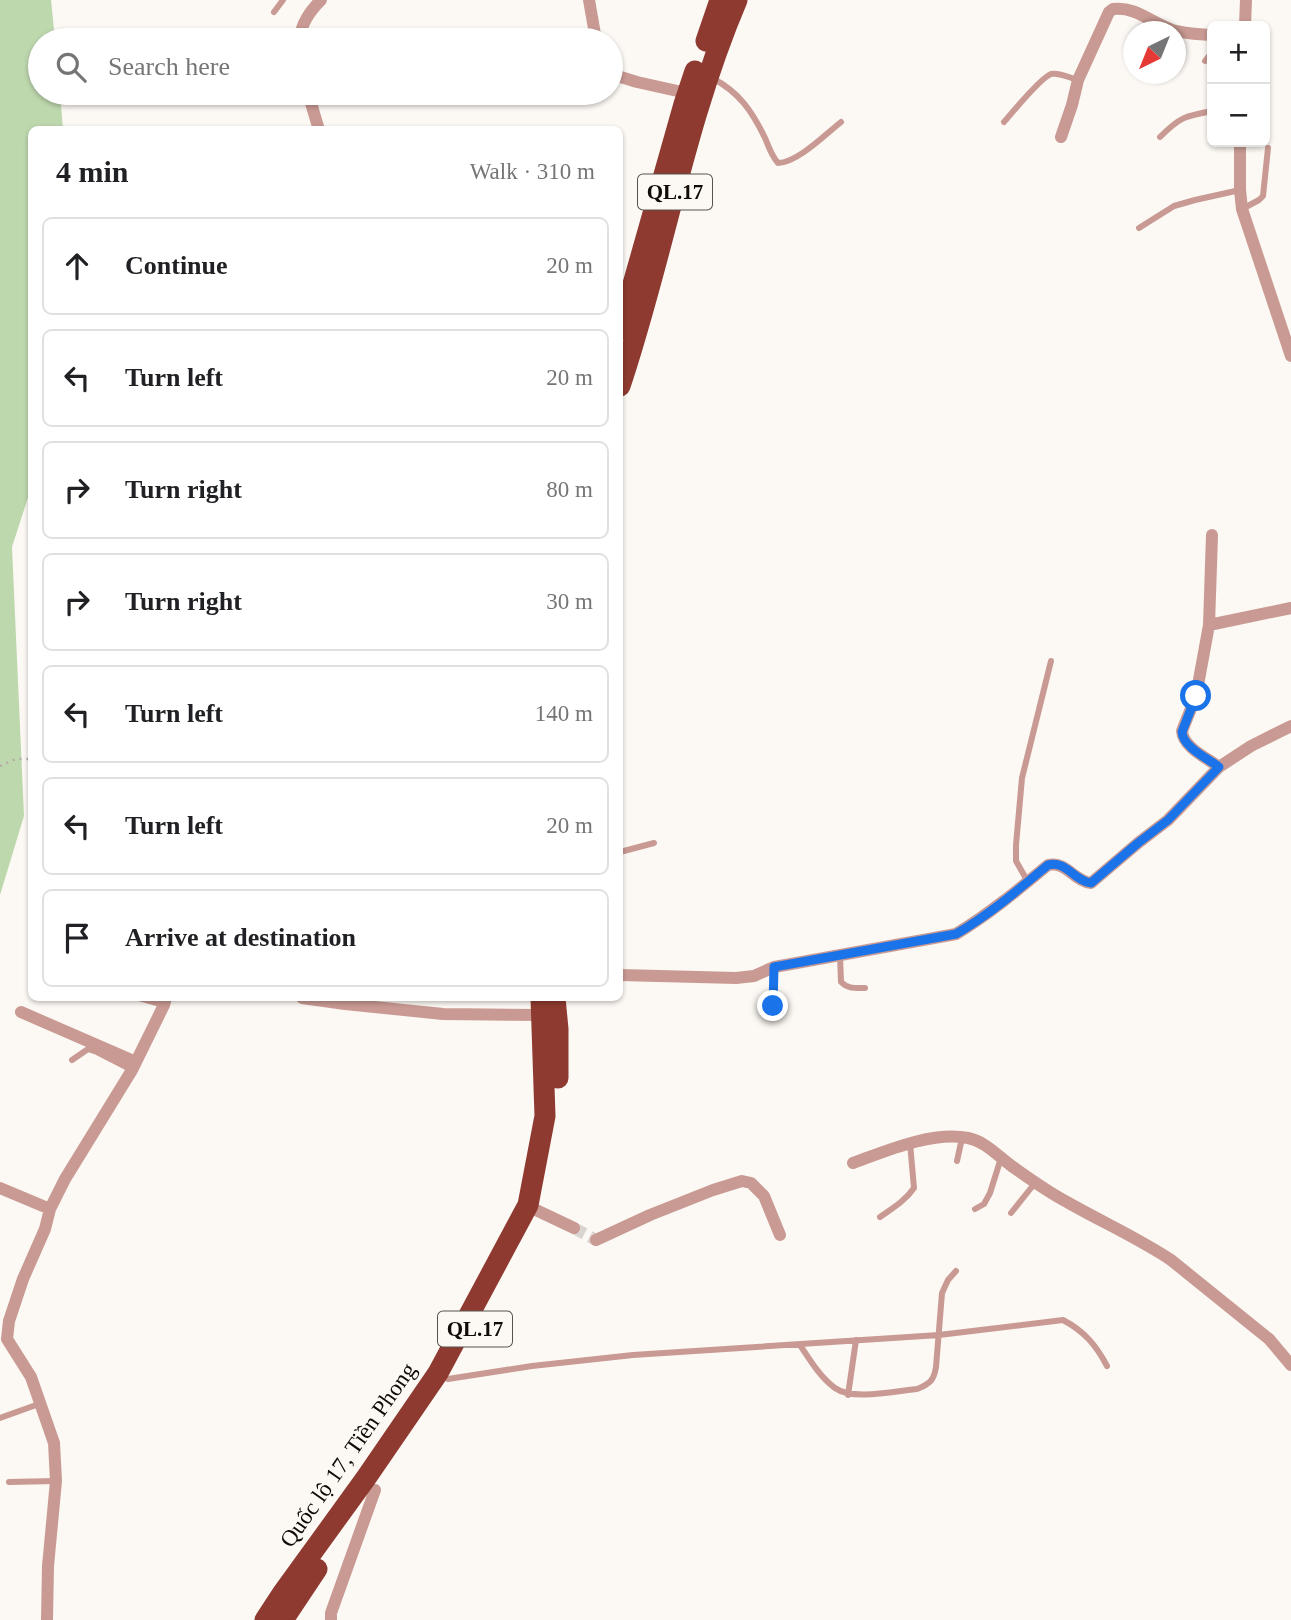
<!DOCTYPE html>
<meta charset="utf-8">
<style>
body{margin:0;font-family:Georgia,serif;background:#f6f6f6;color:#202124}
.controls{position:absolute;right:21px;top:21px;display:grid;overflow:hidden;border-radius:10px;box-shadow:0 2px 5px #0004}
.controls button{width:63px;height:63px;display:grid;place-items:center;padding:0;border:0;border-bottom:2px solid #e0e0e0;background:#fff;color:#202124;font:35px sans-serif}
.compass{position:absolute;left:1123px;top:21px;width:63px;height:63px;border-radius:50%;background:#fff;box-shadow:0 2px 5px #0004;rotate:223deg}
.stop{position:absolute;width:21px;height:21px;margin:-16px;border:5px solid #1a73e8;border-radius:50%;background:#fff}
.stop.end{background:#1a73e8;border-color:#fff;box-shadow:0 2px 7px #0008}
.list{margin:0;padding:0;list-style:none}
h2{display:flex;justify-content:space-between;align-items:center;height:91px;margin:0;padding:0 28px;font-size:30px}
h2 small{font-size:23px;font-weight:400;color:#757577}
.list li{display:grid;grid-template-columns:46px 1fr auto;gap:21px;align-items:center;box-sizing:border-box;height:98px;margin:0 14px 14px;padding:0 14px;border:2px solid #e0e0e0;border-radius:10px}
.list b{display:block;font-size:26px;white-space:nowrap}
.list em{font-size:23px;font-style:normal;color:#757577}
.icon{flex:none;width:38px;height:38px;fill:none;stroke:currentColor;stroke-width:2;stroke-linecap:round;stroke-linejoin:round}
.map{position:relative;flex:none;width:1291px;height:1620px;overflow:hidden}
.search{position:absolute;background:#fff;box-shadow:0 2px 5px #0004;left:28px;top:28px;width:595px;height:77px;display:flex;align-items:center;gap:18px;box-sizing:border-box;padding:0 24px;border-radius:38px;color:#757577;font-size:26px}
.panel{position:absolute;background:#fff;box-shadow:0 2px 5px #0004;left:28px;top:126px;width:595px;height:875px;border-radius:10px}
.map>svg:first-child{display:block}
</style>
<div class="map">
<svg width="1291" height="1620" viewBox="0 0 1291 1620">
<rect width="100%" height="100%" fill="#fcf8f3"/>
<path fill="#bed8ae" d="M0 0H51L55 40H40V93H60L63 129 32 130V485L12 547 24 816 0 895Z"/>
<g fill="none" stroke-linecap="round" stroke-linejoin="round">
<path stroke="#d9d4cf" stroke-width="12" stroke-dasharray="12 6" stroke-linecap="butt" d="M574 1228 596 1240"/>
<path stroke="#b1aca6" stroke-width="2.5" stroke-dasharray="2 5" stroke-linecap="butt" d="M0 766 16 759H32"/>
<path stroke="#c99a93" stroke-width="6" d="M274 12 283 0
M1205 61 1212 52
M712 78C739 92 752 111 765 138 769 147 771 155 778 163 797 163 826 134 841 122
M1004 122C1013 112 1040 78 1051 74 1059 72 1070 78 1078 80
M1160 137C1180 117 1185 116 1212 111
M1242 209 1259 200 1263 196 1268 148
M1139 228 1174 206 1195 200 1240 190
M620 852 654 843
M1028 882 1016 861V845L1022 778 1051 661
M840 956 841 982C848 989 855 988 865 988
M139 998 164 1005
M773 1006 774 967
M72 1060 88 1049 97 1052 132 1070
M957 1161 962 1138
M975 1209 984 1204 990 1193 1001 1158
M1011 1213 1035 1183
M880 1217C893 1208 905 1201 914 1188L910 1143
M800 1345C810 1360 820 1377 835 1388 853 1401 895 1391 917 1389 930 1384 934 1380 936 1367L942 1293 948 1280 956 1271
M448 1379 532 1366 633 1355 939 1335 1063 1320C1084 1331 1096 1345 1107 1366
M848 1395 856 1340
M0 1418 39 1404
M9 1482 56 1481"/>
<path stroke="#c99a93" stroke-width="12" d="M589 0 596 40
M1245 26 1246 0
M299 40C302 23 309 12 321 0
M611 74 637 82 691 94
M308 93 319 130
M1061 137 1072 105 1078 80 1109 12 1113 9C1135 6 1152 23 1172 30 1185 34 1199 34 1212 35
M1240 142V190L1242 209 1291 356
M1212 535 1209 625 1291 608
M1209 625 1196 696 1182 731C1183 747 1207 758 1219 767
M620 975 736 978 754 976 774 967 791 964 956 934C989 914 1018 890 1048 865 1066 861 1074 881 1091 883L1138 843 1168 820 1219 767 1251 746 1291 726
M302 998 345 1004 443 1014 546 1015
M21 1012 136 1062
M853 1163C886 1151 932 1131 968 1138 985 1141 999 1157 1013 1167 1030 1179 1048 1192 1067 1202 1102 1222 1138 1238 1171 1260L1269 1339 1291 1365
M0 1188 50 1209
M536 1210 574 1228
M596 1240 650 1215 713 1190 742 1181 751 1183 764 1196 780 1235
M47 1620 48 1566 56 1481 54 1443 31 1377 7 1339 9 1321 23 1279 45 1229 50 1209 65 1179 132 1070 164 1005 166 998
M331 1620V1613L375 1490"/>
<path stroke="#8e3a30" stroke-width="21" d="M706 41 720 0
M620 330 684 104 695 71
M620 386C663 258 684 124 737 0
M555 998 558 1029V1078
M265 1620 282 1594 366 1478 438 1373 528 1205 545 1116 541 998
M283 1620 317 1569"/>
</g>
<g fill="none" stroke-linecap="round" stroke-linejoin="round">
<path stroke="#1a73e8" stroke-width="9" d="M773 1006 774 967 956 934C989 915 1018 890 1048 865 1066 860 1074 881 1091 883L1138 843 1168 820 1219 767C1207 758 1183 747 1182 732L1196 696"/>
</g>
<g text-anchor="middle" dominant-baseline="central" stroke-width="5" stroke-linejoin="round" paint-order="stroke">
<g fill="#fcf8f3" stroke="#58524c" stroke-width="2">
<rect x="638" y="174.5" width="74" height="35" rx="5"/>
<rect x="438" y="1311.5" width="74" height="35" rx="5"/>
</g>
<g font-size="21" font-weight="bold" fill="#120b04">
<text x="675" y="192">QL.17</text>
<text x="475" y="1329">QL.17</text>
</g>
<g font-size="23" fill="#120b04" stroke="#fcf8f3">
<text transform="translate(348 1455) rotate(-55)">Quốc lộ 17, Tiền Phong</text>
</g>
</g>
</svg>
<div class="controls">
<button>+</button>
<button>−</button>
</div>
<svg class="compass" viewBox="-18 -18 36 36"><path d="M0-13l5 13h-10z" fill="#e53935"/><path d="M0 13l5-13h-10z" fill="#757577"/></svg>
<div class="stop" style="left:1196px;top:696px"></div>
<div class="stop end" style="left:773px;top:1006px"></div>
<div class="search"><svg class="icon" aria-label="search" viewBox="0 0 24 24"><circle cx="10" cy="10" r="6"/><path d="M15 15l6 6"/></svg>Search here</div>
<section class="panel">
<h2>4 min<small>Walk · 310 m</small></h2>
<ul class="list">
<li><svg class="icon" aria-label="ahead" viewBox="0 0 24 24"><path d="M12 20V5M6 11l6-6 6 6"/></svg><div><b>Continue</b></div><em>20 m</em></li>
<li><svg class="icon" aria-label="left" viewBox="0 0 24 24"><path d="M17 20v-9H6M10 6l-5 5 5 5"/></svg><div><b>Turn left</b></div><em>20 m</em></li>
<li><svg class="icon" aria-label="right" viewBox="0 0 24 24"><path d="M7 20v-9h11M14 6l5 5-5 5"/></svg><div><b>Turn right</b></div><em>80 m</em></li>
<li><svg class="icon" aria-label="right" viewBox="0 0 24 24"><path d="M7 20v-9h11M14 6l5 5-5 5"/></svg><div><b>Turn right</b></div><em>30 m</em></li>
<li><svg class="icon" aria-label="left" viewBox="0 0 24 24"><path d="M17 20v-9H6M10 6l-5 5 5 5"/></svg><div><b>Turn left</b></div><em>140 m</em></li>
<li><svg class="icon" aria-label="left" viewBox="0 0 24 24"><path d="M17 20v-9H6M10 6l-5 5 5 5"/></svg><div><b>Turn left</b></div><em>20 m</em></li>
<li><svg class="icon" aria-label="arrive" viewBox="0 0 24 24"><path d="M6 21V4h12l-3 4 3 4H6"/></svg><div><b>Arrive at destination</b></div></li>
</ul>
</section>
</div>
